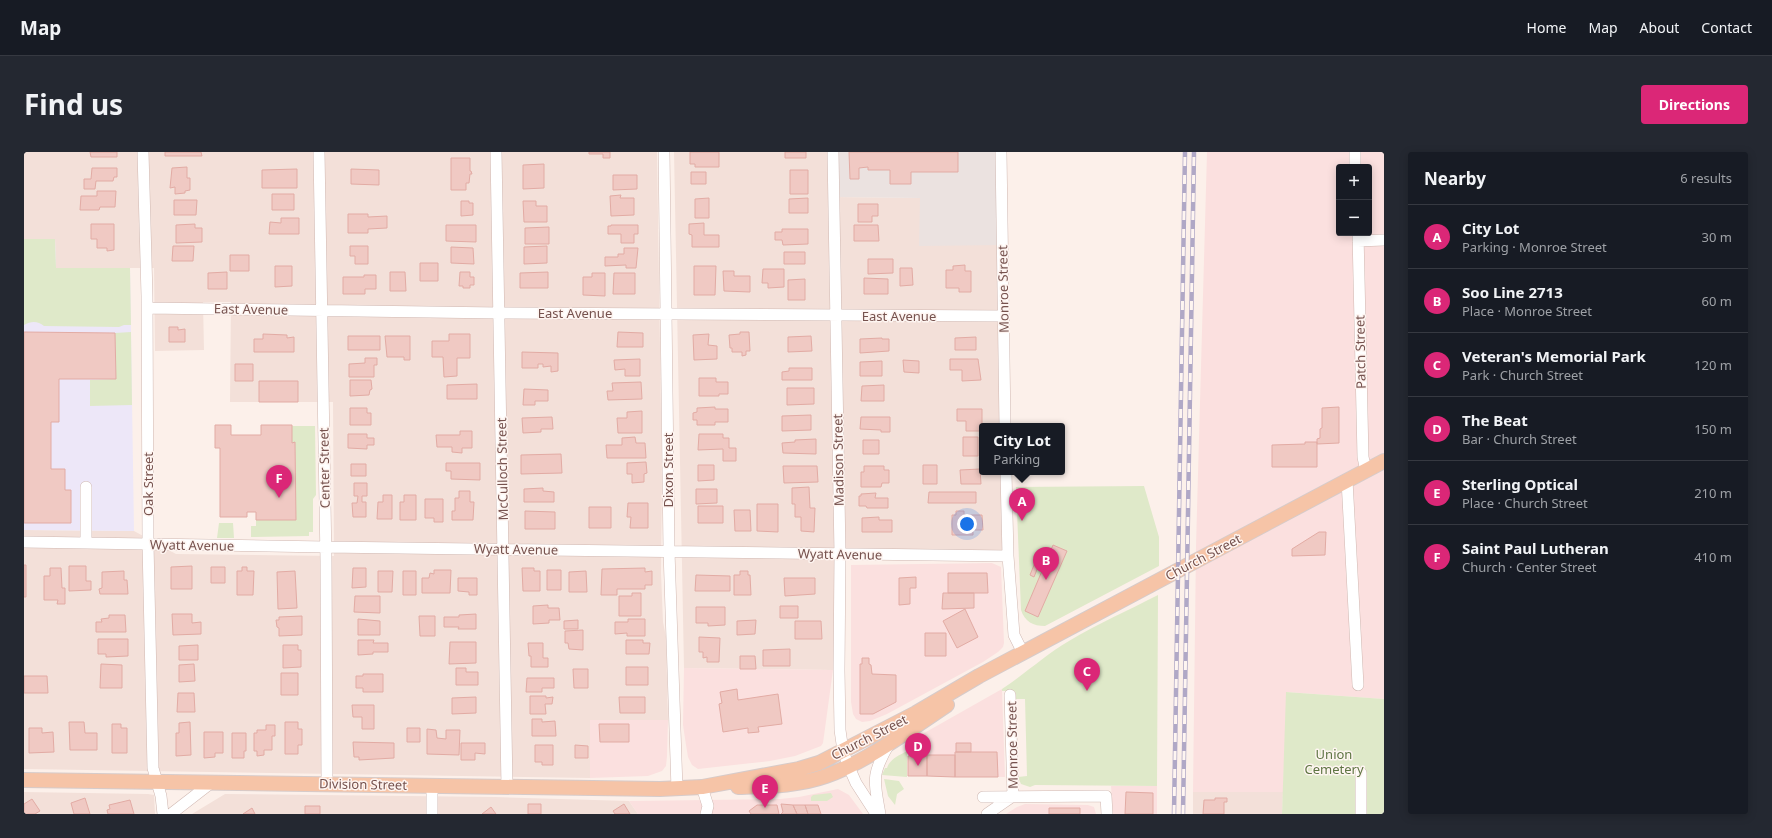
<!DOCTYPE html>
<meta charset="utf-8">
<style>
body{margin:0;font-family:"Noto Sans",sans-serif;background:#242831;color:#f1f3f6}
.controls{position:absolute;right:12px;top:12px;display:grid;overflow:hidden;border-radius:4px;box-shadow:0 2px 10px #0003}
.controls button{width:36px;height:36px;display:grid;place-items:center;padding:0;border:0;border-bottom:1px solid #363941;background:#171b24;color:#f1f3f6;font:20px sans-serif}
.you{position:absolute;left:943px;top:372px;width:14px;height:14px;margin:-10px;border:3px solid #fff;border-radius:50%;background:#1a73e8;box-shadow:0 0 0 6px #1a73e833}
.badge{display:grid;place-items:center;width:26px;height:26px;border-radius:50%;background:#db2777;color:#fff;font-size:13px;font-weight:700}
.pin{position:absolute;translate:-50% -33px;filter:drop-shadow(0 1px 2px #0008)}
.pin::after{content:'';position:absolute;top:21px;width:14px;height:12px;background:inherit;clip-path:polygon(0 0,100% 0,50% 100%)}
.popup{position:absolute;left:955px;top:271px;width:86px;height:52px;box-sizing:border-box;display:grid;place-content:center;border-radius:4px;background:#171b24;filter:drop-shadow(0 1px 3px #0005);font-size:13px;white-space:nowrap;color:#9ea1a6}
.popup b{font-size:15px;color:#f1f3f6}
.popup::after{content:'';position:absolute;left:50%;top:100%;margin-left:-8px;border:8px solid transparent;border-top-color:#171b24}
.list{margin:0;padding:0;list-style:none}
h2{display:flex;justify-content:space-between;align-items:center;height:52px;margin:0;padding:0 16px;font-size:17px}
h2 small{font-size:13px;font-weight:400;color:#9ea1a6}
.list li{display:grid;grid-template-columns:26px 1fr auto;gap:12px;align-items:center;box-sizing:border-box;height:64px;padding:0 16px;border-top:1px solid #363941}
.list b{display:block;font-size:15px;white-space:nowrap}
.list p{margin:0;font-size:13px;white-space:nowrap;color:#9ea1a6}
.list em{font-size:13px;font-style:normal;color:#9ea1a6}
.map{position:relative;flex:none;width:1360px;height:662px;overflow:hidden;border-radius:4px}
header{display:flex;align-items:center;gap:24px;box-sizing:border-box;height:56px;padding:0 20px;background:#171b24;border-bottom:1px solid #363941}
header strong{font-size:19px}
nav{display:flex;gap:22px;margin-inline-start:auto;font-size:14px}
.intro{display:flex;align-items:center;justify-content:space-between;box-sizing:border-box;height:96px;padding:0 24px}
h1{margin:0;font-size:28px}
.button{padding:10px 18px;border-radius:4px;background:#db2777;color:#fff;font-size:14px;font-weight:700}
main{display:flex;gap:24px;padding:0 24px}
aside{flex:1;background:#171b24;border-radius:4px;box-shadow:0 2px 10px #0003}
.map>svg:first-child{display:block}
</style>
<header>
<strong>Map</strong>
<nav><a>Home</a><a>Map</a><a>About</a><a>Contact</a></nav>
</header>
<div class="intro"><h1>Find us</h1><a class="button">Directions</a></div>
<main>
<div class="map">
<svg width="1360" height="662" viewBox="0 0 1360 662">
<rect width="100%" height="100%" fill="#fcf0ea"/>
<path fill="#f3e0d9" d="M0 0H633L638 325 637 421 639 470 642 485 644 568H566V626L0 617V378L110 379 152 402 310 404 309 250H206L207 150H179L180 198 131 199 130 116H32L31 87H0Z
M650 0H809L810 45 896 46 978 93 981 274H958V320H982L984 404 816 402 809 518 660 516Z
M0 640 124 642 130 643 131 662H0Z
M1169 640H1259L1258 662H1169Z
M201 642 471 645 605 649 614 662H168Z"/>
<path fill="#fbe0df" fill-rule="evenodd" d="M1183 0H1360V547L1263 540 1259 640H1169L1172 394ZM1315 15H1345V81H1315Z
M968 411 977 415 980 491 979 495 974 500 959 510 863 562 846 569 838 570 832 567 829 562 827 550V413Z
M660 516 809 518 799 591 797 594 771 604 746 609 674 617 668 613 664 605 662 593 659 573Z
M978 537 981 625 884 624V593L902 580Z
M566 568H644L643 604 642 614 638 619 624 624 566 626Z
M1087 634H1133V662H1089Z
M814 637 825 643 839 662H614L605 649 756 647 775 645Z
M1001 652 1064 653 1070 655 1072 662H982L993 655Z"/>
<path fill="#ebe2e0" d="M809 0H977L978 93 895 94 896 46 810 45Z"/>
<path fill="#ede7f8" d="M0 87H31L32 116H106L110 379 0 378Z"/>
<path fill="#dfe9c9" d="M0 87H31L32 116H106L107 173H100L95 175 20 174C14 169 7 169 0 173Z
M107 180 108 253 66 254V228L92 227 91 181Z
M268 274H291L292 343 289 347V380H285V384L227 385V374H232V368H272L271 291H268Z
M1120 334 1135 385V414L1021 474C1009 474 1001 470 997 458L992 335Z
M195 371H209L210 386H193Z
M1134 443 1133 634 1011 633 1006 635 997 632 994 625 1003 624 1001 547H992L991 539H978V537C1001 522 1021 503 1045 489 1073 472 1105 458 1134 443Z
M1262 540 1360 547V662H1258Z
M883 599V625L858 623 861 616H863C866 607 874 604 883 599Z
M860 627 875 629 880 637 873 642 871 653 864 644Z
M807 641 809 645 803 649H787V645L789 643Z"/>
<path fill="#f0c9c3" stroke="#e2aba4" d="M93 0V5H67L66 0Z
M141 0H177L178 4H141Z
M565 0H586V6H579V2H565Z
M666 0H695V15H671V12H666Z
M761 0H782V6H761Z
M825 0H934V20H887V32H866V18H844V15L835 16V27H826Z
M427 6H446V19H447L448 22H446L445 31H442V38H427Z
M520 12V36L499 37V13Z
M163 15V26H166V38L161 39V41L151 42V35L146 36 148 16Z
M68 16H93V25H90L89 29H72L71 37H60V27H67Z
M273 17V36H238V18Z
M327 17 355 18V33L327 32Z
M766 18H784V42H766Z
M667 20H682V32H667Z
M589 23H613V37L589 38Z
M73 39H92L91 55H76L75 58H56L57 44H73Z
M248 42H270V58H248Z
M597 43 596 46H610V63L587 64 586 44Z
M685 46V66H671V47Z
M784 46V61H765V47Z
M150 48H173L172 63H150Z
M437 49H445V51H449V63L437 64Z
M499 49H512V54H523V70H500Z
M834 52H854V64H848V70H834Z
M324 62H344V65L363 64V76L344 77V81H324Z
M257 66H275V82H245L246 70 257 71Z
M680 71V83H695V95H668V83L665 82V72Z
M67 72H90V98L83 99V96H73V87H67Z
M171 72V76H178V90L152 91V73Z
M422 73H452V90L422 89Z
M587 73H614V82H610V91H597V82H584V74H587Z
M830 73H854L855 89H830Z
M525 75V92H501V76Z
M758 77H784V92L759 93 758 88H751V80H758Z
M149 94H170L169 109H148Z
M326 94H344V112H331V104H326Z
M523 94V111L500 112V95Z
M427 95 449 96 450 112 427 111Z
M600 96H614L612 116H602V113L581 114V105H594V102H600Z
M760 100H781V112H760Z
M206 103H225V119H206Z
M844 107H869V121L844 122Z
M396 111H414V129H396Z
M941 113V119H947V140H935V136H922V118H929V114Z
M251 114H268V134L251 135Z
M670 114H692L691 143H670Z
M876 116H888L889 133 876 134Z
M739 117H760V135L744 136V131H738Z
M699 119H710V124H726V140L700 139Z
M203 120V137H184V121Z
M366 120H381L382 139H366Z
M436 120H446V125H450V133H446V136H439V134H435Z
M524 120V136H496V121Z
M568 121H581V144L559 143V125H568Z
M590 121H611V142H589Z
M340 123H352V137H341V142H319V125H340Z
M840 126 864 127V142H840Z
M781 127V148H764V128Z
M145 175H154V178L161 177V190H145Z
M0 180 91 181 92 227H35V270H27V317H41V338H47V371H0Z
M594 180 619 181V195H593Z
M716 180H725L726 199H722V203L718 204V200H708V196H706L705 183 716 182Z
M239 182 263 183V186L270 185V200H230V187H239Z
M425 182H446V206H433V224L420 225 419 205H408V189H425Z
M685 182 684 193 693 194V207L670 208 669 183Z
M324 184H356V198H324Z
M361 184H386V208H380V205H363Z
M787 184 788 199 764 200V185Z
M952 185V198H931V186Z
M858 186V187H865V199L836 201V187Z
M498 200 534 201V219L527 220V214L519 215V212H514V216H498Z
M341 206H353V213H350V225H325V212L341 211Z
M616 207V224H601V217L591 218 590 208Z
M926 207H954L957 228 938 229V218H926Z
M879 208 895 209V221L880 220Z
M858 209V224H836V210Z
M211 212H229V229H211Z
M765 216H788V228H758V220L765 219Z
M675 226H692V230H704V242H695V244H675Z
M326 228H347L348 237 346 238 345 243 326 244Z
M235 229H274V250H235Z
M617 230 618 247 584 248 583 239H589L588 231Z
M453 232V247H423V233Z
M860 233V249H837L838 234Z
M763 236H790V252L763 253Z
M500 237 524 238V249H511V253H499Z
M691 255V257H704V270H691V273H673V268H669V261L673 260V256Z
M1315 255V291L1293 292V287L1296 286V277L1298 276V256Z
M326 256H343V261H347V273H326Z
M933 257H958V279H942V269H933Z
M618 259V281H594L593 266H603V260Z
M787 263V278L758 279V264Z
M528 265 529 277H517V280L499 281 498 266Z
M837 265H866V280H857V278L836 277Z
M191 273H207V283H237V273H268V291L271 290 272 368H232V360H223V365H196V296H191Z
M436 279H448V296H438V301L428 300V295H413L412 283H436Z
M324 282H343V286H350V293H343V297L324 296Z
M675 282H699V286H705V296H712V309H699V297L674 298Z
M611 285 612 291H621L622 306H583L582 293H598V286Z
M939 285H954V304H939Z
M792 287V302L759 301 758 291 771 290V288Z
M839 288H855V302H839Z
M1281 290H1293V315H1248V293L1281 292Z
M537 302 538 321 497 322V303Z
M622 310 623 321 620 322V330L608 331V322H603V311Z
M422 311H456V328L427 327V319H422Z
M327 312H342V324H327Z
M674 313H690V328L674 329Z
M899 313H913V332H899Z
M759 314H793L794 330 760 331Z
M840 314H860V318H865V331H858L857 335H837V320H840Z
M956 317 957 332H937L936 318Z
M330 331H343V344H338V350H342V365H329L328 351H333L334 344H330Z
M785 335 786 356H791L790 380 777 379V365H771V352H768V336Z
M519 336V339L530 340V350H500V337Z
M672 337H693V351L672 352Z
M435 339H446V350H450L449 368H428V359H431V346H435Z
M905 340H952V351H904Z
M852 341 851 346H864V356H843L842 354H835V344H837V342Z
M359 343H368V367H353L354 350H359Z
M380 343H392V368H376V350H380Z
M401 347H419V370H410V366H401Z
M604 351H624V376H606L607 365H603Z
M733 352H754V380L733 379Z
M674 354H699V371H674Z
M565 355H587V376H565Z
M710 358H726L727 379H711Z
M501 359 531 360V377H501Z
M932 359H940V363H958L959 378H949V383H928V363H932Z
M855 365V368H868V380H838V366Z
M1295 380H1302L1301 403 1268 404V397Z
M1029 393 1043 399 1014 465 1001 459Z
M1012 408 1016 410 1010 425 1006 423Z
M0 413H2V445H0Z
M45 414H62V429H67V438L45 439Z
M168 414V437H147V415Z
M187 415H201V431H187Z
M218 415H223V419H230L229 443H213V419H218Z
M26 416H37L38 436H41V452H33L34 448H20V424H26Z
M329 416H342V435L328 436Z
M498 416H510V419H516V439H499Z
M621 416V420L628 419V433H621V437H593V443H577L578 417Z
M410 418H427L426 441H398V426H405L406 421 410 422Z
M523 418H537V438H523Z
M100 419V428H103L104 442H76L75 437 78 436V420Z
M271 419 273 456 254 457 253 420Z
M354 419H369L368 440H354Z
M379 419H392V443H379Z
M562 419 563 440H545V420Z
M716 419H724V423H726L727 443H710V423H716Z
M924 421H963L964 441H924Z
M672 423 706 424V439H671Z
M892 425V436H886V452L875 453V426Z
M434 426H453V443H445V440L434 439Z
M760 426H791V442L761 444Z
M608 441H617V464H595V444H608Z
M919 441H950V456L918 457Z
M331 444H356V461L330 460Z
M524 453V456H535L536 468H525V471L509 472V454Z
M756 454H774V466H756Z
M672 455H701V473L684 474V471H672Z
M941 457 954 485 933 496 919 469Z
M148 462H168V471L177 470V482L149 483Z
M452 462V477H434L435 475H420V465H435V463Z
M85 463H101L102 480H72V470H78L77 467 85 466Z
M278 464V483L255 484V476L253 475 252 468H255V465Z
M395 464H411V484H396Z
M334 467 356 469V483H334Z
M604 467H621V484H603V481L591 482V470H604Z
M554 468V477H540V469Z
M732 468 731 482 713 483V469Z
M771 469H797L798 487H771Z
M559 478V498L545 497 544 491H541V479Z
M901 481H922V504H901Z
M675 485 696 486 695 510H683V505L679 506V500H675Z
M74 487H104V504L82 505V502H74Z
M334 488H350L349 491H364V500H349V502L334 503Z
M602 488H619V491H626L625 502H602Z
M426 490H452V511L425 512Z
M504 491H519V506H524V515H507V504H505Z
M174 493V508H155V494Z
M259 493H274V498H277V515L259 516Z
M766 497V514H739V498Z
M716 504H731L732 517H716Z
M838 506H845V512L847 513 848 522 872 523V550L849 562H836V512H838Z
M77 512 98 513V536H76Z
M170 512 171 529 155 530V513Z
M602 515H624V533H602Z
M432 516H442V520H454V533H432Z
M549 517H564V536H550Z
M257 521H274V543H257Z
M339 522H359V540H339V536H332V524H339Z
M0 524H23L24 541H0Z
M503 526H530V536H518V540H502Z
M713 537 714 548 754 542 758 572 734 575 735 580 724 581V576L699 580 695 552 698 551 696 540Z
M154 541H170L171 560H153Z
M506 544H522V546L529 545 528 552H521L522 562H506Z
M452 545V561L428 562V546Z
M595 545H621V561H596Z
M328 553H350V577H338V565H329Z
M508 567H518V570L531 569 532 584H508Z
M45 570H60L61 581H73V598H46Z
M166 570 167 603 152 604V581H155V571Z
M261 570H274V577H278V593H274V602H261Z
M88 572H97V576H103V601H88Z
M575 572H605V590H576Z
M242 573H251V584H248V598H240V603L233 604V599H230V581H233V578H242Z
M5 576H18V581L29 580 30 600 5 601Z
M383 576H396V590H383Z
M403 577 412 578 413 586 422 587V578H436L435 603 403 602Z
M180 580H199V601H191V605L180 606Z
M208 581H222V599H220V606H208Z
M329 590 370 591V606L335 608V605H330Z
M437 591H461V602L451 601V608H437Z
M932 591H947V600H932Z
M511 593H529V613H518V610H511Z
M551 593 564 594V606H551Z
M931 600H973L974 625H931Z
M903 603H931V625L903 624Z
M884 604H903V624H884Z
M1102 640 1129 641V662H1101Z
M61 646 66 662H50L47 651Z
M1191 646H1203V650H1200V662H1179L1180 648H1191Z
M8 647 16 659 11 662H0V652Z
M106 648 110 662H84L83 658 86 657 85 653Z
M504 652H517V662H504Z
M600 652 606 662H591L589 659Z
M757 652 769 653 773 662H757L759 660Z
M733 653H753L755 662H727L725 659Z
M769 653H781L784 662H773Z
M781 653H794L797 662H784Z
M281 654H296V662H281Z
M467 655 472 662H458Z
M228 656 231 662H219Z
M1025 656H1056V662H1025Z"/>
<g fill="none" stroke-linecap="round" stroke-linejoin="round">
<g stroke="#d0b8b2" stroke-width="12">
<path id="minor" d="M119 0 123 144 124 392 129 616 137 644 139 662
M295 0 302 409 303 631
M472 0 483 635
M640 0 645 399 653 637
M809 0 816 402 815 518 816 578 819 599 825 615 832 631 852 662
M977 0 981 274
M1331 0V15
M1334 81 1339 305 1342 319
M1334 89 1360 88
M123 156 475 161 979 164
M982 320 984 404 988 456 990 483 999 501
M1323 328 1334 533
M62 335V391
M0 390 302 395 984 404
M986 543 989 644
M1337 621V662
M678 635 684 654 682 662
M959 645 1082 644 1083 662
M147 662 187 631
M408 662V633
M856 662C850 628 847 623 865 592
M963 662 989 644"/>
</g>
<g stroke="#d6cbca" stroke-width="16">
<path id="major" d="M0 628 636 637 678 635 775 617 795 611 892 561 955 524 1360 309
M714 635C743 634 774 634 802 624 842 610 887 577 923 553"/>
</g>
<use href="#minor" stroke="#fff" stroke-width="11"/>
<use href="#major" stroke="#f6c4a7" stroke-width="14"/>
<g stroke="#b0a8c6" stroke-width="4.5">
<path id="rail" d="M1150 662 1161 0
M1159 662 1170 0"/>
</g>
<use href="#rail" stroke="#fef5f1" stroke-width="3" stroke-dasharray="9" stroke-linecap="butt"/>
</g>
<g text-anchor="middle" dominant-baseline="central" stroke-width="3" stroke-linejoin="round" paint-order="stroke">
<g font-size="13" fill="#76524e" stroke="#fef5f1">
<text transform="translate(979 137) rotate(-91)">Monroe Street</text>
<text transform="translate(227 157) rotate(1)">East Avenue</text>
<text x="551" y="161">East Avenue</text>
<text x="875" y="164">East Avenue</text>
<text transform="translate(1336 200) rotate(-91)">Patch Street</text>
<text transform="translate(814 308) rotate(-91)">Madison Street</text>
<text transform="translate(300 316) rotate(-91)">Center Street</text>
<text transform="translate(478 317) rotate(-91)">McCulloch Street</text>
<text transform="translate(644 318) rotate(-90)">Dixon Street</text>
<text transform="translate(124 332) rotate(-90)">Oak Street</text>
<text transform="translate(168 393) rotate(1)">Wyatt Avenue</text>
<text transform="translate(492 397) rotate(1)">Wyatt Avenue</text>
<text transform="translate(816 402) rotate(1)">Wyatt Avenue</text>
<text transform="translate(1179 405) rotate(-28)">Church Street</text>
<text transform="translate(845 585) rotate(-27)">Church Street</text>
<text transform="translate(988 593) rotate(-91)">Monroe Street</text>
<text transform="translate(339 632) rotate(1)">Division Street</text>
</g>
<g font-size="13" fill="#5f7543" stroke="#fef5f1">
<text x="1310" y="602">Union<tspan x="1310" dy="15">Cemetery</tspan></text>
</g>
</g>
</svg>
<div class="controls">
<button>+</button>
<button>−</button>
</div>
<div class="you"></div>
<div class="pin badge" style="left:998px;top:369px">A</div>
<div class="popup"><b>City Lot</b>Parking</div>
<div class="pin badge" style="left:1022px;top:428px">B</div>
<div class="pin badge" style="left:1063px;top:539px">C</div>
<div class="pin badge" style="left:894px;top:614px">D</div>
<div class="pin badge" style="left:741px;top:656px">E</div>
<div class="pin badge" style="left:255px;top:346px">F</div>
</div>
<aside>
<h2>Nearby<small>6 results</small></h2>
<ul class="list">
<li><span class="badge">A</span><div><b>City Lot</b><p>Parking · Monroe Street</p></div><em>30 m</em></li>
<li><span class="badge">B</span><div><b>Soo Line 2713</b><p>Place · Monroe Street</p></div><em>60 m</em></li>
<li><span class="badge">C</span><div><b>Veteran's Memorial Park</b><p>Park · Church Street</p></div><em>120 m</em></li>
<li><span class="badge">D</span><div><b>The Beat</b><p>Bar · Church Street</p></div><em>150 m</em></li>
<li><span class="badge">E</span><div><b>Sterling Optical</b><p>Place · Church Street</p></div><em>210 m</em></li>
<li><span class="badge">F</span><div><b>Saint Paul Lutheran</b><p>Church · Center Street</p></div><em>410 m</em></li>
</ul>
</aside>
</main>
